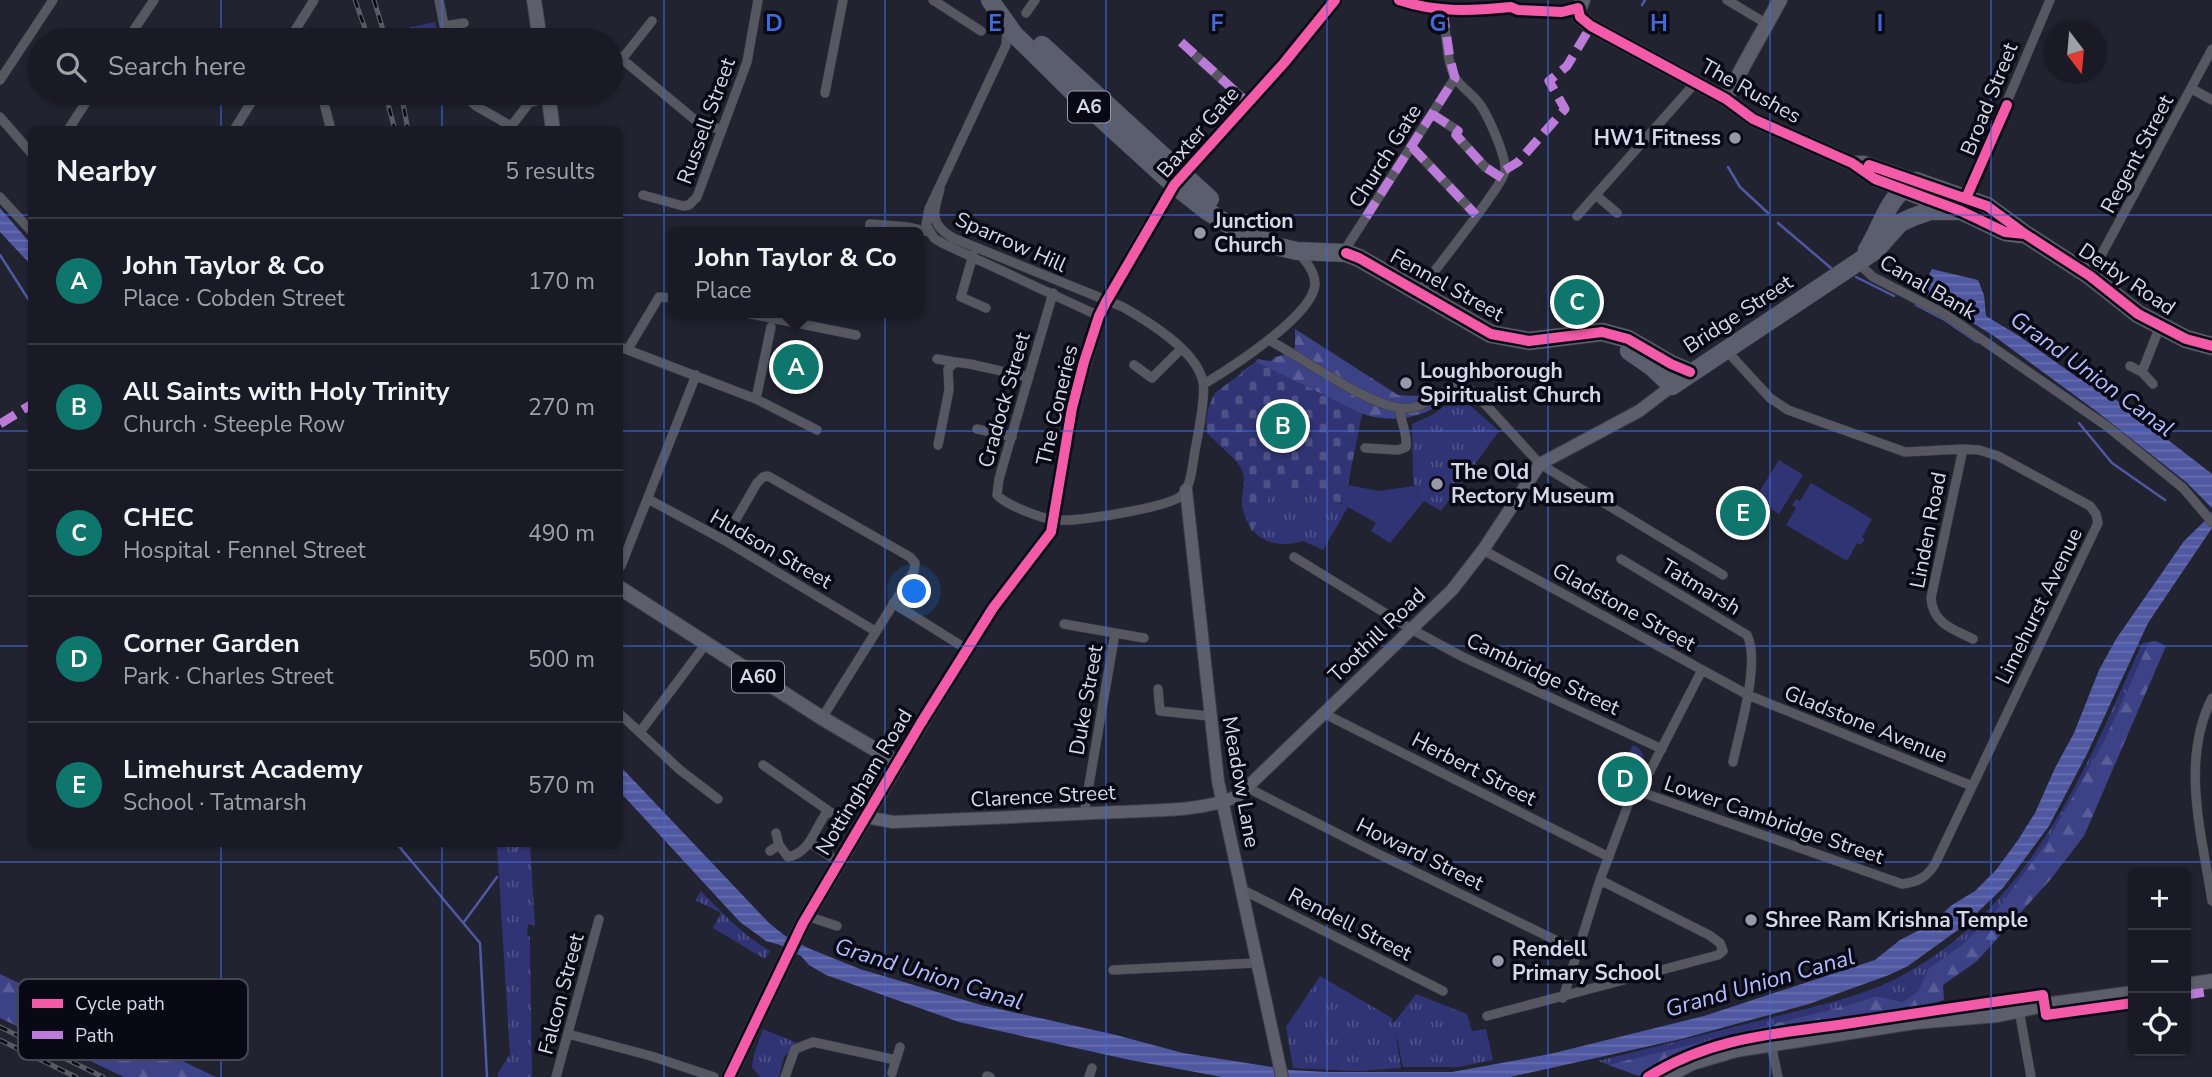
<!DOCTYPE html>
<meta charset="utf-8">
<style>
body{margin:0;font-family:"Nunito Sans",sans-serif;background:#22232d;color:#f1f3f6}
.controls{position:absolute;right:21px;bottom:21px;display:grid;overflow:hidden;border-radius:10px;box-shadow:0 2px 5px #0004}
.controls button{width:63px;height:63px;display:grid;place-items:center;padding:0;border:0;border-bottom:2px solid #373842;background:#191a25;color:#f1f3f6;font:35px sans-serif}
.compass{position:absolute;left:2044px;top:21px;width:63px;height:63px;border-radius:50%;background:#191a25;box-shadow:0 2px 5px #0004;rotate:164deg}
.you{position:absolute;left:915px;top:592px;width:24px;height:24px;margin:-18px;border:5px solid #fff;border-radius:50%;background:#1a73e8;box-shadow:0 0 0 10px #1a73e833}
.badge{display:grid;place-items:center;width:46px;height:46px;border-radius:50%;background:#0f766e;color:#fff;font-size:23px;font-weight:700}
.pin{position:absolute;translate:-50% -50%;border:4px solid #fff;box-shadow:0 2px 7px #0006}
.popup{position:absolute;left:668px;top:227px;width:256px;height:91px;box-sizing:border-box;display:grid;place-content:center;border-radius:10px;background:#191a25;filter:drop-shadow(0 2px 5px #0005);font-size:23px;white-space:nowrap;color:#9fa1a7}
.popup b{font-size:26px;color:#f1f3f6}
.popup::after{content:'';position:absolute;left:50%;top:100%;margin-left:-14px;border:14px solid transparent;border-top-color:#191a25}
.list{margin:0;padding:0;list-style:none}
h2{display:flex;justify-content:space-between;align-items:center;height:91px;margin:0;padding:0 28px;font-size:30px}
h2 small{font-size:23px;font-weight:400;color:#9fa1a7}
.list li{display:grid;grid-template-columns:46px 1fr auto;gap:21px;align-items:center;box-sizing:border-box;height:126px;padding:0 28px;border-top:2px solid #373842}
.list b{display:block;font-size:26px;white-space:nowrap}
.list p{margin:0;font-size:23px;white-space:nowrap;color:#9fa1a7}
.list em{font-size:23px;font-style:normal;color:#9fa1a7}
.icon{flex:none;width:38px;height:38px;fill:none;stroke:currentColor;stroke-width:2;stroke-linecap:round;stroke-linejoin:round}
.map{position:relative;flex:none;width:2212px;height:1077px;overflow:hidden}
.search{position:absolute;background:#191a25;box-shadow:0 2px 5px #0004;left:28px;top:28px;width:595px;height:77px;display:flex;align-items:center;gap:18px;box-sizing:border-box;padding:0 24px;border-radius:38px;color:#9fa1a7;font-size:26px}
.panel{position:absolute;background:#191a25;box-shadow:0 2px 5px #0004;left:28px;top:126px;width:595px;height:721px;border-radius:10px}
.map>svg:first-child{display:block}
</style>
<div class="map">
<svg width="2212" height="1077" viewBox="0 0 2212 1077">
<defs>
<pattern id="grass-tufts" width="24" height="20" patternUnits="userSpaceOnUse" patternTransform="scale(1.75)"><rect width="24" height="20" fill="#313474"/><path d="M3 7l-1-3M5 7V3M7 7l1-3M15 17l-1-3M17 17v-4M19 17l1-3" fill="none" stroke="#4e5188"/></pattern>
<pattern id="forest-firs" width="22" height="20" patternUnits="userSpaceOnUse" patternTransform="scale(1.75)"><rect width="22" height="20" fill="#3d4287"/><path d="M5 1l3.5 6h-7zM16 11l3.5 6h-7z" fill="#585d98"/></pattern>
<pattern id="cemetery-stones" width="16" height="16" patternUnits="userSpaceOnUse" patternTransform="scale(1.75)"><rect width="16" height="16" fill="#313474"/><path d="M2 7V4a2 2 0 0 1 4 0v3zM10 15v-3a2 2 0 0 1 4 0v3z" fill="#4e5188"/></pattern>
<pattern id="water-rules" width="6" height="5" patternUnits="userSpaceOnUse" patternTransform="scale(1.75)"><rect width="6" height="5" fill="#5058a1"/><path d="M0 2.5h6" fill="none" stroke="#686fae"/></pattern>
</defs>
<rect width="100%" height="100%" fill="#212331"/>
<path fill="url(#grass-tufts)" d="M435 22 438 40H401L399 30Z
M1455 398 1464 400 1499 431 1441 511 1417 497 1413 481 1412 424 1434 414Z
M1235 432 1329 498 1348 507 1323 550 1303 541C1273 550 1247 538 1242 505 1241 494 1246 484 1243 472 1239 460 1227 452 1218 443Z
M2149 642 2104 741 2047 842 1999 907 1963 944 1929 968 1918 991 1903 1002 1876 996 1849 1005 1608 1065 1598 1061C1658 1046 1718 1031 1778 1016 1819 1005 1865 996 1903 975 2030 907 2087 767 2142 643Z
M1633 745C1659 758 1631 782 1620 797L1610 791Z
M497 844H530L535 926 528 924 527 936 530 937 532 1077H498V1073L510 1054Z
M701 891C723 914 743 935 770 951L765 959 713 928 721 913 695 900Z
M1320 976 1392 1018 1393 1024 1416 994 1467 1014 1472 1031 1486 1029 1493 1060 1458 1067H1403L1395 1029 1401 1068 1358 1071 1293 1068 1286 1027Z
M763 1029 797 1043 784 1057 779 1077H760L752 1067 754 1054Z"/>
<path fill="url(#forest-firs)" d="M1295 329 1398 395 1417 396 1434 388 1443 402C1420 420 1387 423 1360 413 1341 406 1324 393 1305 387 1285 379 1261 378 1240 373L1256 362 1257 359 1271 361 1275 357 1289 354 1295 347Z
M2156 641 2166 646 2084 836 2050 880 1977 961 1943 985 1944 1000 1913 1010 1830 1022 1724 1042 1639 1076 1608 1065 1849 1005 1876 996 1903 1002 1918 991 1929 968 1963 944 1999 907 2047 842 2104 741 2149 642Z
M0 974 216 1077H124L0 1018Z"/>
<path fill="url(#cemetery-stones)" d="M1257 362 1362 414 1347 489 1341 503 1276 483 1252 532 1242 503 1245 481 1242 470 1237 462 1207 433C1204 421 1209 402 1216 392Z"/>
<path fill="#313474" d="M1779 460 1803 475 1779 514 1755 499Z
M1811 483 1872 519 1862 537 1865 539 1861 545 1857 543 1847 561 1786 525 1796 508 1792 505 1796 499 1800 501Z
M1348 485 1379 491 1414 486 1417 497 1424 501 1390 543 1371 531 1376 523 1341 503Z"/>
<path fill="url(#water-rules)" d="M0 208 31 244V265L0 232Z
M1932 269 1978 280 1984 295 1986 316 2019 336 2077 377 2110 395 2212 474V508L2186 482 2096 411 1994 336 1920 291Z
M2212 511V528L2148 623 2087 754 2049 826 2003 888 1962 927 1908 966 1889 975 1809 1004 1681 1039 1510 1077H1222L1130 1060 959 1022 826 975 809 965 801 956 780 945 766 941 740 922 620 792V766L769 923 784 935 808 948 860 969 981 1005 1116 1035 1183 1053 1291 1070 1326 1072H1452L1550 1054 1704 1016 1875 960 1900 940 1931 924 1952 905 1975 891 1996 870 2018 840 2035 813 2055 768 2074 733 2099 670 2116 639 2184 541 2211 515Z"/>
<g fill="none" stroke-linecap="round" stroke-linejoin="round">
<path stroke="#5058a1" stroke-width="2.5" d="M1642 5 1645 0
M1728 167 1740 187 1768 213
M1778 223 1831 268
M0 255 32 305
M1856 277 1894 296
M1916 305 1945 320 1977 342
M2079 423 2112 463 2165 500
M397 844 480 943 487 1077
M515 850 520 844
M464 922 497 877"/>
<path stroke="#3c3e4d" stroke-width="9" stroke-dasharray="9 4.5" stroke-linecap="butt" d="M1181 42 1197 57"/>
<g stroke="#3c3e4a" stroke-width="10">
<path id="street" d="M439 0 447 40
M933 0 981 31
M1399 0C1437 13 1472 11 1511 7L1518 10 1562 12 1578 8
M1727 0 1767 24
M1026 13 1035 0
M444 26 464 23
M1007 30 1006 45 929 209 926 225 934 238 942 243 1099 316
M127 40 154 0
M289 40 314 0
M611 50 694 119 721 130
M1197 57 1248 103
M622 59 652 21
M0 80 53 0
M2192 89 2212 100
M317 93 324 103 331 130
M462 93 476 106 511 126
M825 93 843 0
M1432 114 1458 131 1456 135 1485 167 1502 178
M0 117 32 154
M509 129 529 103 549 97
M68 130 92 93
M234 130 257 93
M1412 147 1476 215
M1182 175 1284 63 1335 0
M940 189C933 212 929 224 953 238L1123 307C1149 322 1197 351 1203 382 1206 397 1198 434 1195 451 1192 465 1192 486 1181 496 1166 508 1076 522 1056 520 1042 519 1006 505 997 495L999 479 1053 293
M643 195 683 206 689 205 697 197 747 62 758 0
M1597 196 1617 213
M0 197 32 232
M1965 201 2050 0
M1577 216 1696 82
M869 232 870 224 908 227 929 232
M1346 253 1348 245 1455 78
M973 255 961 297 986 308
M1857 262 1873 277 1945 314 2108 427 2183 488 2212 522
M2090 276 2212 49
M1418 293C1432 273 1503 186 1505 171 1507 158 1489 118 1481 106 1475 96 1463 89 1456 79 1446 64 1446 28 1443 11
M746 313 856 335
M1269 340C1302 358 1365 403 1399 408 1432 413 1443 375 1474 392L1540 464 1723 575
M620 347 756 399 817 430
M628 349 659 297 674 298
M937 359 955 362
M1134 365 1152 378 1181 349
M2130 366 2142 372 2153 384
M2142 372 2160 326
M1204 384C1229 369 1314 315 1315 284 1315 271 1305 260 1297 251
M756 399 771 327
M977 429 1012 437
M938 445 949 390 948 369 955 362 970 364 1028 377
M1365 448 1398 450 1406 447C1408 434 1400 422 1400 408
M1963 449 1931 598C1933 624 1953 629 1973 639
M648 499 724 540 875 631
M724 540 757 483 763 477 768 476 910 557 915 563 914 571 822 718
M1483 550 1748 695 1972 786
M1294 557 1411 629 1463 657 1662 749
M1621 559 1747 635C1761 662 1739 732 1733 762
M621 566 696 375
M893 603 968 650
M1064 624 1115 633
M1158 689 1160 711 1209 716
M2212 698C2180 761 2202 835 2212 901
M1323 713 1609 857
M620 714 680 770 718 799
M640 732 705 645
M763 765 846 823
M1248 788 1362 846 1576 950
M1635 790 1902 884C1918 882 1928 877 1936 862L2098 523 2096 514 2090 506 1998 456 1979 450 1963 449 1905 452 1788 410 1770 398 1726 350
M1084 814 1115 633 1144 638
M810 843 839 862
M779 845 788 857C811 853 815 826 828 811
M770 851 779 845 776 833
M1241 889 1443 991
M807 916 837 926
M1113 970 1256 963
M1563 998 1600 880 1628 805 1635 790 1650 771 1702 670
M2019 1010 2031 1077
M1487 1016 1718 955 1723 951 1720 943 1709 935 1600 880
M568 1034 651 1056 714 1077
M1771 1044 1778 1077
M892 1073 900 1047
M987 1076 990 1077
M556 1077 599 919
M785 1077 795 1049 813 1042 896 1060
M1089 1077 1092 1068"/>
</g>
<g stroke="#3c3e4a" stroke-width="14">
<path id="secondary" d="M1186 490 1218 781 1282 1077
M898 763 993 608 1051 532 1072 408 1099 316 1140 241 1178 180
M866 817 893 822C968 819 1042 816 1117 812 1156 810 1201 812 1238 796L1452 590 1483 550 1540 464 1639 411 1672 386"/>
</g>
<g stroke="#3c3e4a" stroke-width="16">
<path id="primary" d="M534 0 540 40
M1583 0 1578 12 1580 17 1591 26 1726 99 1753 119 1852 163 1875 179 1902 189
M548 93 553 130
M1726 99C1743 65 1762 33 1780 0
M1856 163H1864L1916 181
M620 588 822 718 898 763 803 923 729 1077
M2186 985 2212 981
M1666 1077 1692 1063 1736 1050 1915 1022 1998 1015 2044 1005 2133 993"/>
</g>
<g stroke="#3c3e4a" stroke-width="19">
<path id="highway" d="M990 0 1014 34 1084 103 1174 185 1207 211 1234 228 1247 231 1275 246 1297 251 1346 253 1359 258 1491 334 1529 341 1602 332 1628 339 1671 364 1690 372
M1042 45 1210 199
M1916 181 1987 206 2025 234 2090 276 2138 314 2186 339 2212 346
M1902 189 1961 211 2005 232 2020 234
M1867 250C1882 227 1886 200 1910 184
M1629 351 1652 367 1672 386 1876 250 1900 223 1913 217 1930 211H1961"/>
</g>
<use href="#street" stroke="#565761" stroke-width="9"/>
<use href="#secondary" stroke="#5d5f6c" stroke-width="12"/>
<use href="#primary" stroke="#5c5e6b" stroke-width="14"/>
<use href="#highway" stroke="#5b5e6c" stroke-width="18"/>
<g stroke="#585a65" stroke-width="5">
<path id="rail" d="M355 0 369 40
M374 0 386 40
M385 93 395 130
M401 93 408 130
M0 1027 103 1077
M0 1040 76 1077"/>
</g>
<use href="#rail" stroke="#080914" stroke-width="2.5" stroke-dasharray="8" stroke-linecap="butt"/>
<path stroke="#bd7bd9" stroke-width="9" stroke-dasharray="18 9" stroke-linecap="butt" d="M1181 42 1248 103
M1432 114 1458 131 1456 135 1485 167 1502 178
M1412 147 1476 215
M1505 170 1518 162 1565 109 1549 81 1567 66 1591 26
M1366 217 1455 78 1450 59 1443 11
M0 424 32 404
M2186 995 2212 991"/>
<g stroke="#080914" stroke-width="15">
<path id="cycleway" d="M1399 0C1437 13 1472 11 1511 7L1518 10 1562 12 1578 8 1580 17 1591 26 1726 99 1753 119 1852 163 1875 179 1961 211 2005 232 2025 234
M1869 165 1987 206 2025 234 2090 276 2138 314 2186 339 2212 346
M1966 198 2007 105
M1346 253 1359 258 1491 334 1529 341 1602 332 1628 339 1671 364 1690 372
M729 1077 803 923 921 723 993 608 1051 532 1072 408 1084 362 1099 316 1106 302 1174 185 1284 63 1335 0
M1648 1077C1713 1036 1778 1034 1852 1023 1916 1013 1979 1004 2043 995L2046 1015 2133 1003"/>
</g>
<use href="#cycleway" stroke="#f35aa7" stroke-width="10"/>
</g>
<path fill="none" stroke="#426adb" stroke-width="2" stroke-opacity="0.55" d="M221 0V40M442 0V40M664 0V1077M885 0V1077M1106 0V1077M1327 0V1077M1548 0V1077M1770 0V1077M1991 0V1077M221 93V130M442 93V130M0 215H32M620 215H2212M0 431H32M620 431H2212M0 646H32M620 646H2212M221 844V1077M442 844V1077M0 862H2212"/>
<g fill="#9699a9" stroke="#080914" stroke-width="2.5">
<circle cx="1735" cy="138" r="7"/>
<circle cx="1200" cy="233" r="7"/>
<circle cx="1406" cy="383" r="7"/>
<circle cx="1437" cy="484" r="7"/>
<circle cx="1751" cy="920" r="7"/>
<circle cx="1498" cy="961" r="7"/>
</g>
<g text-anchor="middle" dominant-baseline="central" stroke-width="7" stroke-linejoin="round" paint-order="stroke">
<g fill="#080914" stroke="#989aa9" stroke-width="2">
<rect x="1068" y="91.5" width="42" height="31" rx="5"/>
<rect x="732" y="661.5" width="52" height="31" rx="5"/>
</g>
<g font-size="19" font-weight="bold" fill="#d5d8e9">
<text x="1089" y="107">A6</text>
<text x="758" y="677">A60</text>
</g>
<g font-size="21" fill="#d5d8e9" stroke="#080914">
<text transform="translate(1751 91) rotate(29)">The Rushes</text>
<text transform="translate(1989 99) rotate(-68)">Broad Street</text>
<text transform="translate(706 121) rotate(-70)">Russell Street</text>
<text transform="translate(1198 132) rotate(-49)">Baxter Gate</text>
<text transform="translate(2137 154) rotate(-62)">Regent Street</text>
<text transform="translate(1385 156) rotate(-58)">Church Gate</text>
<text transform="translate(1011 242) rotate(24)">Sparrow Hill</text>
<text transform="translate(2127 279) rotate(34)">Derby Road</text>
<text transform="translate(1447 285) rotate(29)">Fennel Street</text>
<text transform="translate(1928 287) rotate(30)">Canal Bank</text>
<text transform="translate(1738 314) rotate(-33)">Bridge Street</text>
<text transform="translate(1004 400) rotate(-74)">Cradock Street</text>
<text transform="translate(1057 405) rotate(-77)">The Coneries</text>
<text transform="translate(1928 530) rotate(-79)">Linden Road</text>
<text transform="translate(771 549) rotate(30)">Hudson Street</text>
<text transform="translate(1701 587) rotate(31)">Tatmarsh</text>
<text transform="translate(2039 606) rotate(-64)">Limehurst Avenue</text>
<text transform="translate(1624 607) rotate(29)">Gladstone Street</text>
<text transform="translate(1377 635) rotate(-44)">Toothill Road</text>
<text transform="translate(1543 674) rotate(25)">Cambridge Street</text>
<text transform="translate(1086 700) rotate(-80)">Duke Street</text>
<text transform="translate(1866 724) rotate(22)">Gladstone Avenue</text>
<text transform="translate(1474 769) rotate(27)">Herbert Street</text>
<text transform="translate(864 782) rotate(-59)">Nottingham Road</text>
<text transform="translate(1241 782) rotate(80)">Meadow Lane</text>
<text transform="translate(1043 796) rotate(-3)">Clarence Street</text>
<text transform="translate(1774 820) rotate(19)">Lower Cambridge Street</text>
<text transform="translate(1420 854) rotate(26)">Howard Street</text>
<text transform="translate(1350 924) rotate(27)">Rendell Street</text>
<text transform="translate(561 994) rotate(-75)">Falcon Street</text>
</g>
<g font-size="21" font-weight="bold" fill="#d5d8e9" stroke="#080914" text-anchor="start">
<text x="1721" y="138" text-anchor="end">HW1 Fitness</text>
<text x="1214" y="221">Junction<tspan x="1214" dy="24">Church</tspan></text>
<text x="1420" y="371">Loughborough<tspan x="1420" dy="24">Spiritualist Church</tspan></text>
<text x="1451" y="472">The Old<tspan x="1451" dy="24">Rectory Museum</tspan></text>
<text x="1765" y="920">Shree Ram Krishna Temple</text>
<text x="1512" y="949">Rendell<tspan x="1512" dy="24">Primary School</tspan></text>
</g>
<g font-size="23" font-style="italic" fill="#b1bcfd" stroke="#080914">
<text transform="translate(2092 374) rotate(36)">Grand Union Canal</text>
<text transform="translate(929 974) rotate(17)">Grand Union Canal</text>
<text transform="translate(1760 983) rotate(-16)">Grand Union Canal</text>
</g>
</g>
<rect x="18" y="979" width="230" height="81" rx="10" fill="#080914" stroke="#464754" stroke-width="2"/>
<rect x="32" y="999" width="31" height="9" fill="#f35aa7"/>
<rect x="32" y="1031" width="31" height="8" fill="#bd7bd9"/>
<g font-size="19" fill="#d5d8e9">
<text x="75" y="1010">Cycle path</text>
<text x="75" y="1042">Path</text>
</g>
<g font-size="23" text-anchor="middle" font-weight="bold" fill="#426adb" stroke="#080914" stroke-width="7" stroke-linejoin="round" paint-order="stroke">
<text x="774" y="31">D</text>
<text x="995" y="31">E</text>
<text x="1217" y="31">F</text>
<text x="1438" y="31">G</text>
<text x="1659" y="31">H</text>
<text x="1880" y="31">I</text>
</g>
</svg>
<div class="controls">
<button>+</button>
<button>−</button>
<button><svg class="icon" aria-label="locate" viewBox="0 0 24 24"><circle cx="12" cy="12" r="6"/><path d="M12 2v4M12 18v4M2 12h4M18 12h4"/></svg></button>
</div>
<svg class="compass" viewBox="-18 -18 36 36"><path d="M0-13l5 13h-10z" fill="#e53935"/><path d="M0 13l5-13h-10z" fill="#9fa1a7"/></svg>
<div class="you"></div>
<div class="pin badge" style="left:796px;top:367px">A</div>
<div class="popup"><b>John Taylor &amp; Co</b>Place</div>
<div class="pin badge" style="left:1283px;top:426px">B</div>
<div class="pin badge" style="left:1577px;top:302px">C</div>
<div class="pin badge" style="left:1625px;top:779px">D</div>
<div class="pin badge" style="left:1743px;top:513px">E</div>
<div class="search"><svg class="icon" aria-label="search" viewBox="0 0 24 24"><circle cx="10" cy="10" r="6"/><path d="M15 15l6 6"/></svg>Search here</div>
<section class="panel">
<h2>Nearby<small>5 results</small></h2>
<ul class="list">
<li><span class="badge">A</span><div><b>John Taylor &amp; Co</b><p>Place · Cobden Street</p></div><em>170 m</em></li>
<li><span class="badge">B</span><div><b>All Saints with Holy Trinity</b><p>Church · Steeple Row</p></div><em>270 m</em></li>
<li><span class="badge">C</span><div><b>CHEC</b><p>Hospital · Fennel Street</p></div><em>490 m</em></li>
<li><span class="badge">D</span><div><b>Corner Garden</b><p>Park · Charles Street</p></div><em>500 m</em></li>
<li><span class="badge">E</span><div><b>Limehurst Academy</b><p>School · Tatmarsh</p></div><em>570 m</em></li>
</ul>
</section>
</div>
